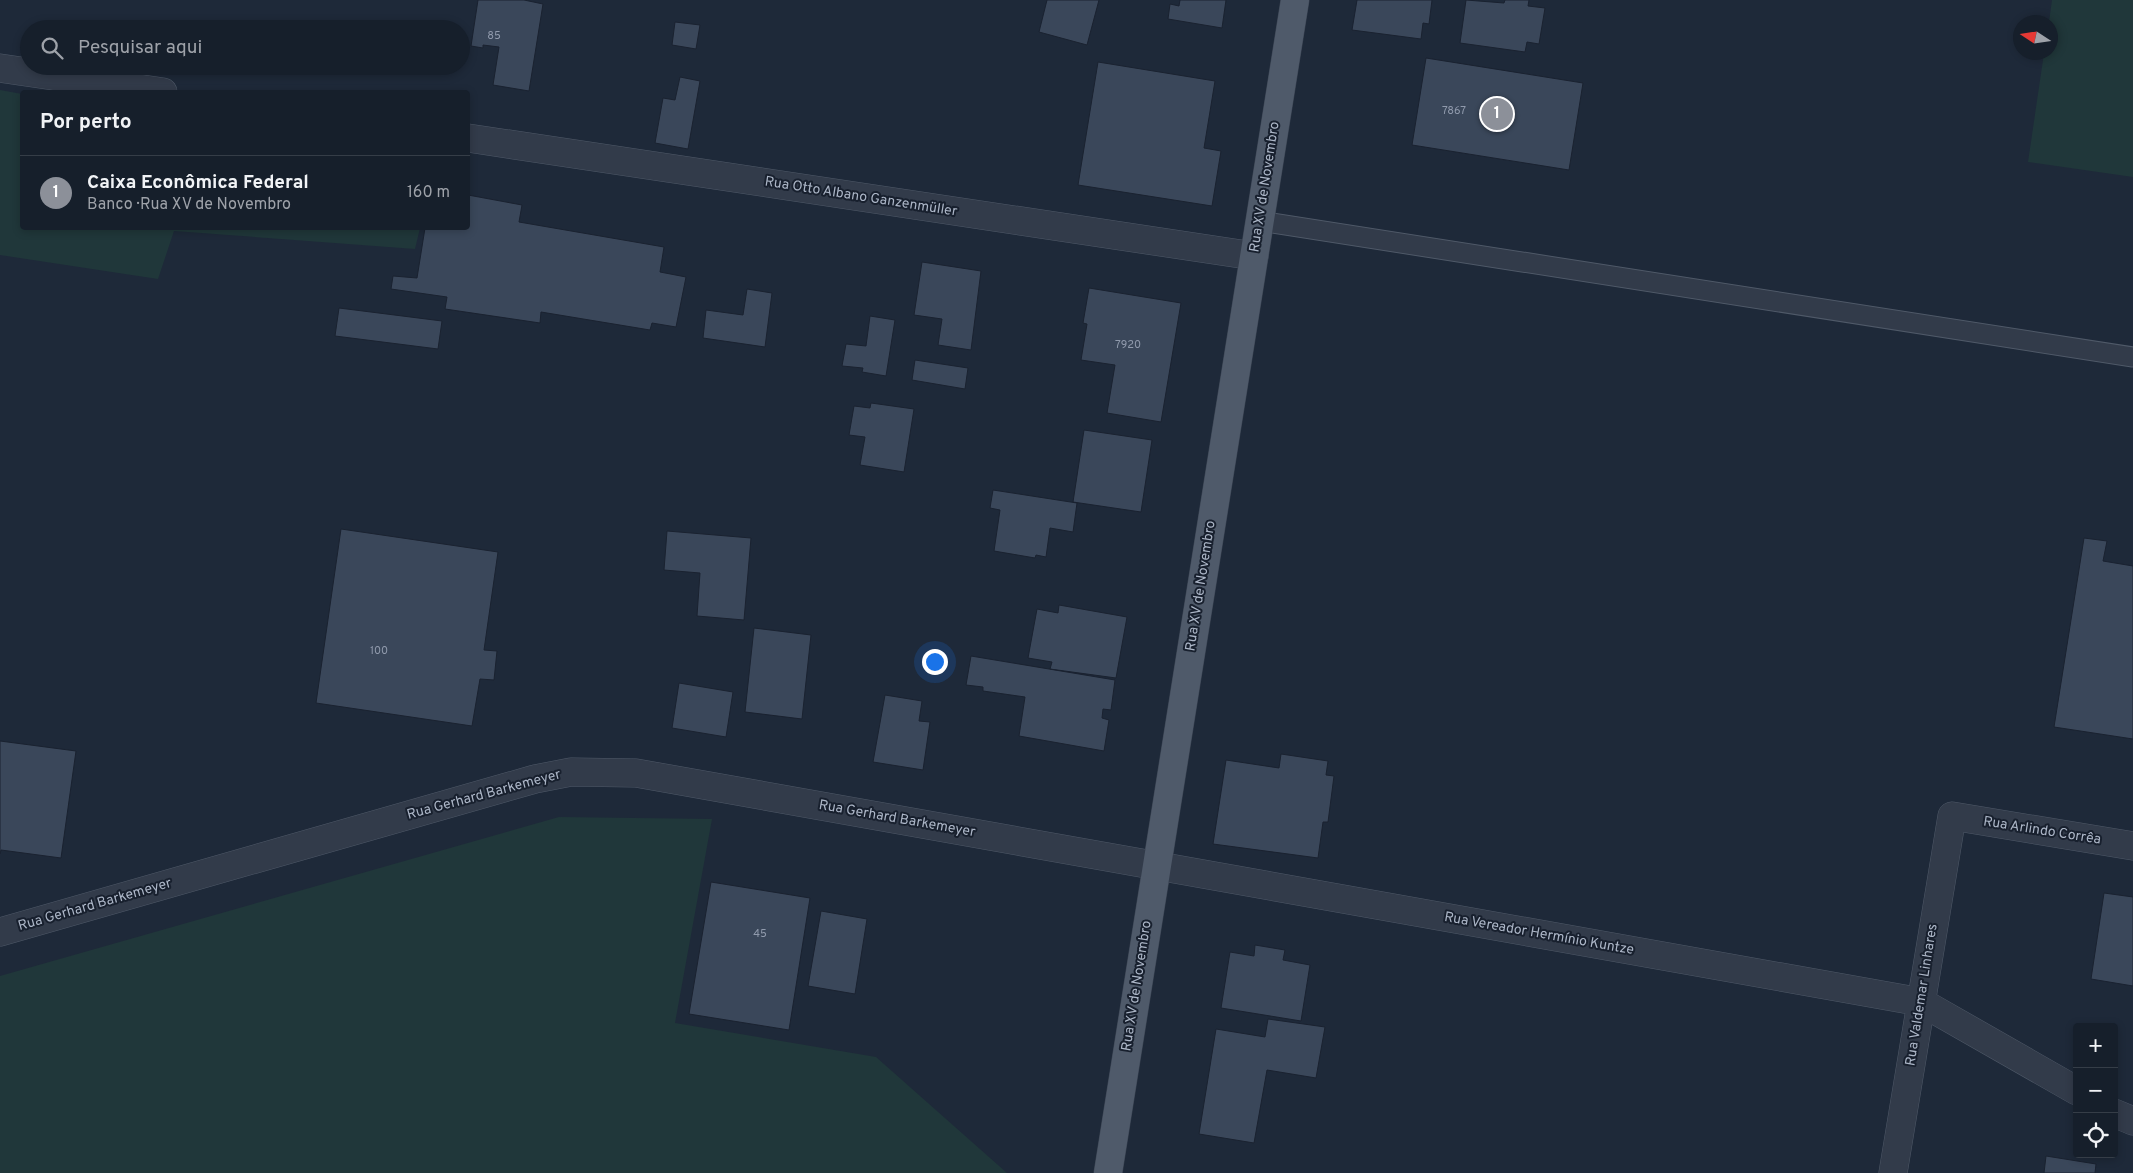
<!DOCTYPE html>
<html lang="pt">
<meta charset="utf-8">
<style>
body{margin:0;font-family:Overpass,sans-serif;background:#232c37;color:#f1f3f6}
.controls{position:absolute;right:15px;bottom:15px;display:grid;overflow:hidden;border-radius:5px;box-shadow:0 2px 8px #0003}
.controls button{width:45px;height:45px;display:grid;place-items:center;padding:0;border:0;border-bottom:1px solid #353d47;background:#161f2b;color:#f1f3f6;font:25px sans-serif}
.compass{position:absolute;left:2013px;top:15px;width:45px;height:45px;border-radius:50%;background:#161f2b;box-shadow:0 2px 8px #0003;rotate:282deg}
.you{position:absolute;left:934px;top:661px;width:18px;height:18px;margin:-12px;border:4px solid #fff;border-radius:50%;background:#1a73e8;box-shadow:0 0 0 8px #1a73e833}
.badge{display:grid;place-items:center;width:32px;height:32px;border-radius:50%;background:#8c9099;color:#fff;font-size:16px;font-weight:700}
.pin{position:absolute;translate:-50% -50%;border:2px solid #fff;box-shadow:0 1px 5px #0006}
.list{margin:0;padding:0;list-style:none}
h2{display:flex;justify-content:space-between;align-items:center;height:65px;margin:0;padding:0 20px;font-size:21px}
h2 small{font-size:16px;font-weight:400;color:#9ea2a9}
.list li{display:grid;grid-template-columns:32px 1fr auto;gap:15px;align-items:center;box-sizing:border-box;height:75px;padding:0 20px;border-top:1px solid #353d47}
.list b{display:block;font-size:19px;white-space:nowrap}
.list p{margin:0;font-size:16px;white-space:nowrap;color:#9ea2a9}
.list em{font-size:16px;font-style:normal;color:#9ea2a9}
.icon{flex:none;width:28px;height:28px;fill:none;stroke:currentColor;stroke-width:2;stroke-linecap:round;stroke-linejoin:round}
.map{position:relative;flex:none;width:2133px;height:1173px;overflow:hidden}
.search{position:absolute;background:#161f2b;box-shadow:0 2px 8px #0003;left:20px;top:20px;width:450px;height:55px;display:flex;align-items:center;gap:12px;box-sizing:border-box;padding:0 18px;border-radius:28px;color:#9ea2a9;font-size:19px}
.panel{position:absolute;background:#161f2b;box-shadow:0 2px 8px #0003;left:20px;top:90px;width:450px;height:140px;border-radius:5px}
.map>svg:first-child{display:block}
</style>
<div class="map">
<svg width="2133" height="1173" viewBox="0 0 2133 1173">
<rect width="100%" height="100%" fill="#1e2939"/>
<path fill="#20373a" d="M2052 0H2133V177L2028 162 2044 53 2050 52V22H2049Z
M0 90 22 94V228H420L415 249 174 231 158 279 0 255Z
M559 817 712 819 675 1023 876 1057 1007 1173H0V976Z"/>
<path fill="#3a475a" stroke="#1a2230" d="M478 0H524L543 4 529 91 493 85 499 47 483 45V48L471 46Z
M1047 0H1099L1087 45 1039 32Z
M1180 0H1226L1222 28 1168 19 1170 4 1179 6Z
M1357 0H1432L1429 24 1423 23 1421 39 1352 30Z
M1466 0 1504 3 1505 0H1529L1528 6 1545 8 1539 44 1527 42 1525 52 1460 43Z
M675 22 700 25 696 49 672 45Z
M1426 58 1583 83 1569 170 1412 145Z
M1098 62 1215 81 1204 148 1221 151 1212 206 1078 185Z
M680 77 700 81 688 149 655 143 663 98 675 100Z
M468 195 522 205 519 222 664 247 660 272 686 277 676 327 652 323 650 330 541 312 540 323 445 309 447 297 391 289 393 276 417 278 425 228H468Z
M922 262 981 271 971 350 938 345 942 319 914 315Z
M1089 288 1181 303 1161 422 1107 413 1115 365 1081 360 1087 324 1083 323Z
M747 289 772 293 765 347 703 338 706 310 743 315Z
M339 308 442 321 438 349 335 336Z
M870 316 895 320 886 376 862 372 863 368 842 366 846 344 866 346Z
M915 360 968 368 965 389 912 380Z
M871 403 914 409 904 472 860 465 865 437 849 435 854 406 870 408Z
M1084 430 1152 440 1141 512 1073 502Z
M993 490 1077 503 1073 532 1050 528 1046 557 1036 555 1035 558 994 551 1000 510 990 508Z
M341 529 498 552 484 650 497 651 494 680 480 679 472 726 316 703Z
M667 531 751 538 744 620 697 616 700 573 664 570Z
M2084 538 2107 541 2103 561 2133 566V739L2054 727Z
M1059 605 1127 617 1116 678 1050 669 1052 662 1028 658 1037 609 1058 613Z
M754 628 811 635 802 719 745 712Z
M971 656 1115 680 1111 710 1103 709 1102 718 1109 720 1104 751 1019 736 1025 697 983 691V687L966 685Z
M679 683 733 692 726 737 672 728Z
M885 695 922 701 919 721 930 722 923 770 873 762Z
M0 741 76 751 61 858 1 850 0 854Z
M1281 754 1328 761 1326 775 1334 776 1328 822H1323L1318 858 1213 844 1226 760 1279 768Z
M711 882 810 898 789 1030 689 1014Z
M2104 893 2133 897V986L2091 979Z
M821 911 867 919 855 994 808 986Z
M1255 945 1285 950 1283 960 1310 965 1301 1021 1221 1008 1230 952 1254 956Z
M1268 1019 1325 1027 1316 1078 1267 1070 1254 1143 1199 1134 1216 1029 1265 1037Z
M2046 1156 2096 1164 2095 1173H2044Z"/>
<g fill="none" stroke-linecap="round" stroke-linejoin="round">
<g stroke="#4f5968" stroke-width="21">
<path id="service" d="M1259 221 2133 357"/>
</g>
<g stroke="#4f5968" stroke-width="29">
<path id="minor" d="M0 68 163 92
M468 138 1254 256
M0 932 535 779 571 772 636 773 1921 1002 2077 1091
M2114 1113 2133 1121
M1893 1173 1952 816 2133 846"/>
</g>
<g stroke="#3b4453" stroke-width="29">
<path id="primary" d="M1108 1173 1295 0"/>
</g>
<use href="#service" stroke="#323b4a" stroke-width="19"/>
<use href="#minor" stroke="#323b4a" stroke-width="28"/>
<use href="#primary" stroke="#4f5a6a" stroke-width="28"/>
</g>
<g text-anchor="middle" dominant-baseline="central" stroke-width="4" stroke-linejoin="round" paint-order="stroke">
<g font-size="11" fill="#909aac">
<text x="494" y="36">85</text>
<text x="1454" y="111">7867</text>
<text x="1128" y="345">7920</text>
<text x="379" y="651">100</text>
<text x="760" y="934">45</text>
</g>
<g font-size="14" fill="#acb6c7" stroke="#18202e">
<text transform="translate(1265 187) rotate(-81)">Rua XV de Novembro</text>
<text transform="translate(861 197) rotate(9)">Rua Otto Albano Ganzenmüller</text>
<text transform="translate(1201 586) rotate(-81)">Rua XV de Novembro</text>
<text transform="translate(484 795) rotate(-15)">Rua Gerhard Barkemeyer</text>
<text transform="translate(897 819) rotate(10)">Rua Gerhard Barkemeyer</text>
<text transform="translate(2042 831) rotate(9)">Rua Arlindo Corrêa</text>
<text transform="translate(95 905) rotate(-16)">Rua Gerhard Barkemeyer</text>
<text transform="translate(1539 934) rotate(10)">Rua Vereador Hermínio Kuntze</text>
<text transform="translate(1137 986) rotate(-81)">Rua XV de Novembro</text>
<text transform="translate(1922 995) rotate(-81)">Rua Valdemar Linhares</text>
</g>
</g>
</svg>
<div class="controls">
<button>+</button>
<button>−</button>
<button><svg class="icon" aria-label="locate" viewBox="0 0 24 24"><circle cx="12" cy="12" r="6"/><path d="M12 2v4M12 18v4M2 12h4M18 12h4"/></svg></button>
</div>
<svg class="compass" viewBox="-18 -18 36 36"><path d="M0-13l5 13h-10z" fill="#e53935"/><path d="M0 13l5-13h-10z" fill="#9ea2a9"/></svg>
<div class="you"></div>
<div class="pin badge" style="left:1497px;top:114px">1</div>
<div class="search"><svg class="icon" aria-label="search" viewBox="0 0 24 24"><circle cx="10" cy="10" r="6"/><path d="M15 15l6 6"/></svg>Pesquisar aqui</div>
<section class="panel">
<h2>Por perto<small></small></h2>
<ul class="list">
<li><span class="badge">1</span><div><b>Caixa Econômica Federal</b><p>Banco · Rua XV de Novembro</p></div><em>160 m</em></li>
</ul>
</section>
</div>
